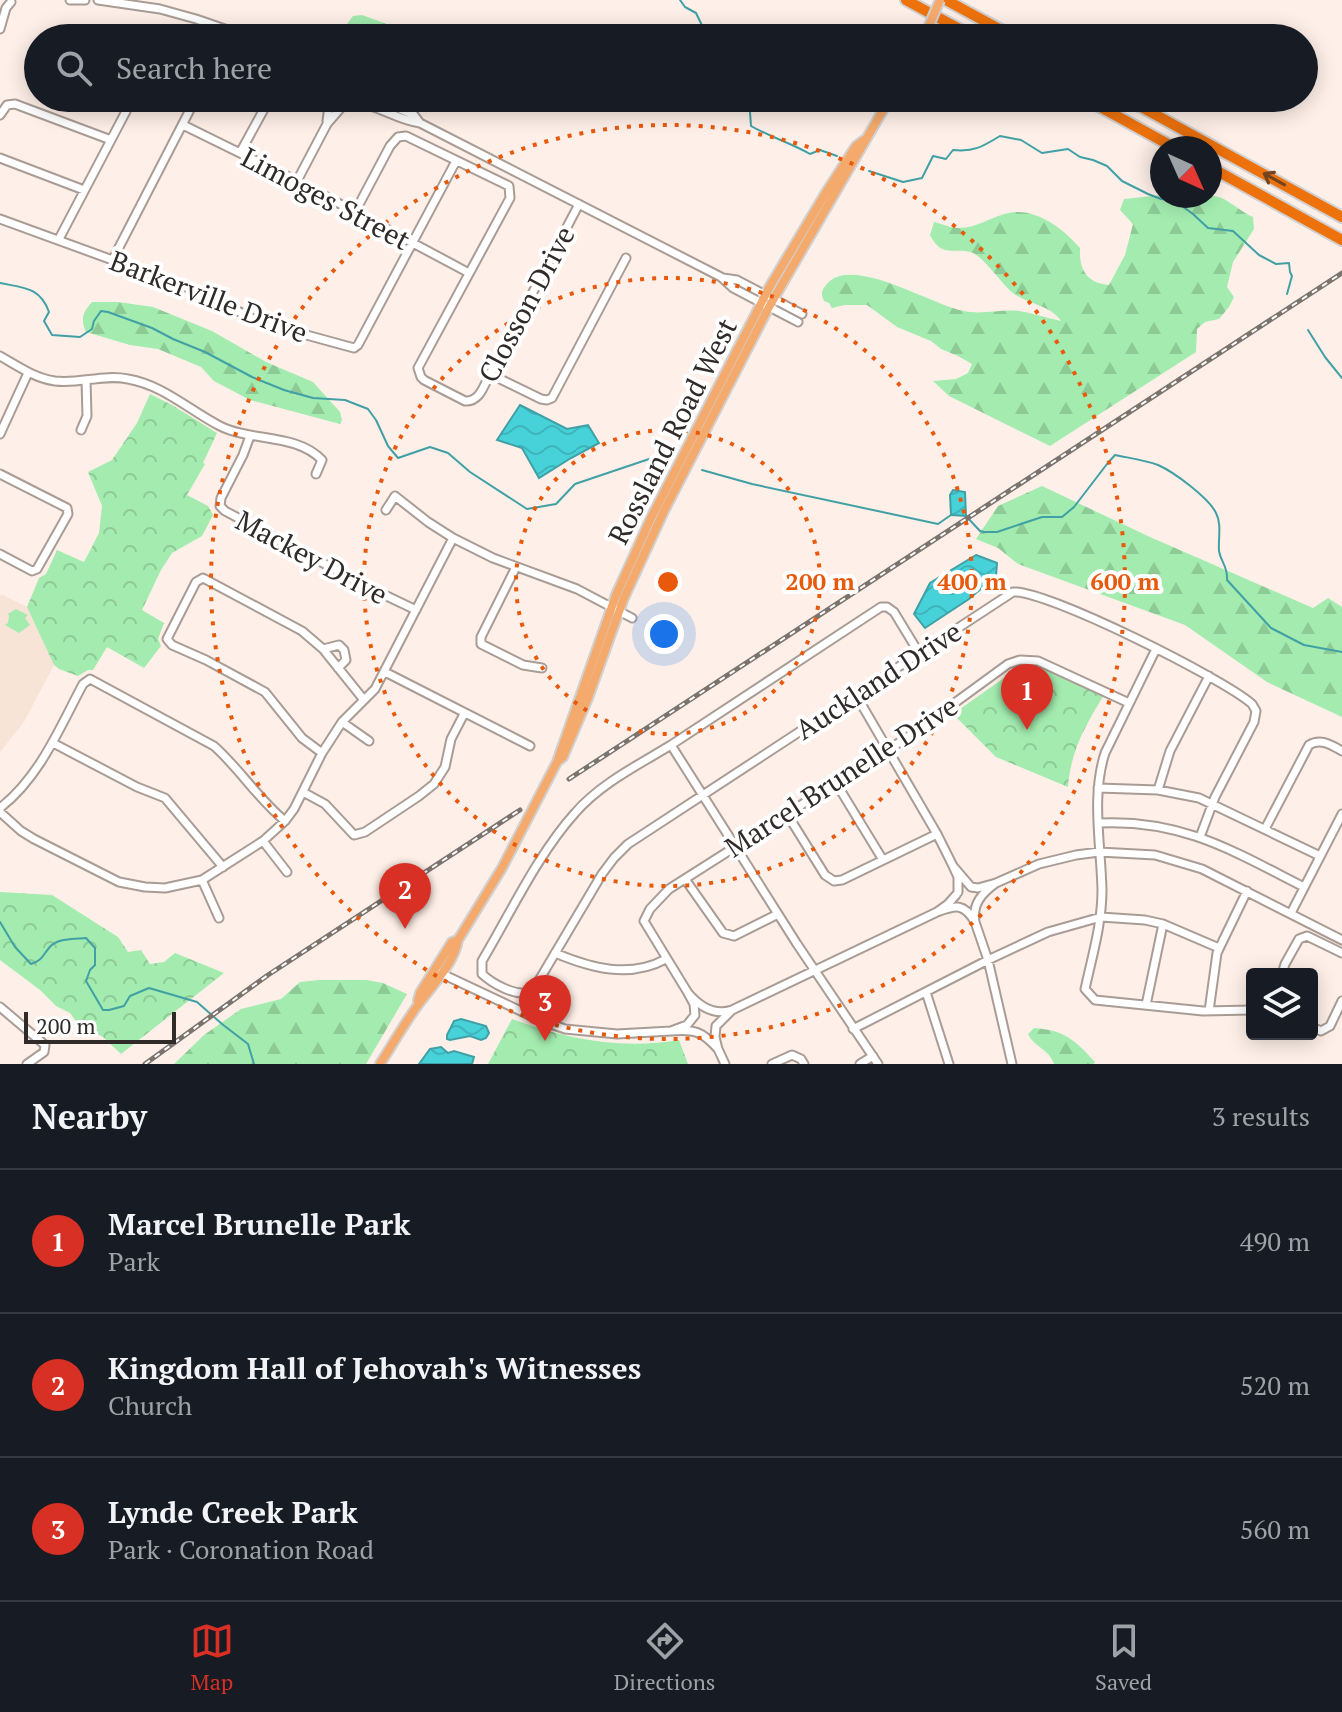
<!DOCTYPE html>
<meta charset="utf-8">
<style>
body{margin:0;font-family:"PT Serif",serif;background:#20242c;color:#f1f3f6}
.controls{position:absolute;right:24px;bottom:24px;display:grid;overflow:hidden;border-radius:8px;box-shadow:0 4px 20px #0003}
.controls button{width:72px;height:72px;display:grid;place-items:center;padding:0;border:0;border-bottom:2px solid #363941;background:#171b24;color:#f1f3f6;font:40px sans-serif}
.compass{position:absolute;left:1150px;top:136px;width:72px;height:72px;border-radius:50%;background:#171b24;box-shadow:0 4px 20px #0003;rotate:135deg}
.scale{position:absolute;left:24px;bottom:20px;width:152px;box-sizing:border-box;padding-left:8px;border:4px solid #302b29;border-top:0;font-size:22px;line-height:28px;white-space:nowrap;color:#302b29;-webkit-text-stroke:6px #fff;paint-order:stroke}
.you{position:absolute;left:664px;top:634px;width:28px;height:28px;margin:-20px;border:6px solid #fff;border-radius:50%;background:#1a73e8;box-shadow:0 0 0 12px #1a73e833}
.badge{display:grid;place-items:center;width:52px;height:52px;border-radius:50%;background:#d93025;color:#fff;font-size:26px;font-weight:700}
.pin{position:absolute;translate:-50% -66px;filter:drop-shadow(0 2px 4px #0008)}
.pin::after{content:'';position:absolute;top:42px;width:28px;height:24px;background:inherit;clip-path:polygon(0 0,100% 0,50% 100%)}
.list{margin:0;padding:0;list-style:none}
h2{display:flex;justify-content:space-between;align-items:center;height:104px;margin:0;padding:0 32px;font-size:34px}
h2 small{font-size:26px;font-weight:400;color:#9ea1a6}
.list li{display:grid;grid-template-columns:52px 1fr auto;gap:24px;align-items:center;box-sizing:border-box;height:144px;padding:0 32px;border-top:2px solid #363941}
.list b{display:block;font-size:30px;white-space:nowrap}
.list p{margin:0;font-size:26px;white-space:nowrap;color:#9ea1a6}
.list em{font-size:26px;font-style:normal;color:#9ea1a6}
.icon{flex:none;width:44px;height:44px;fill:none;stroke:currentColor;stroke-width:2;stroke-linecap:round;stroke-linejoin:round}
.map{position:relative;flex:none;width:1342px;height:1064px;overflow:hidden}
.search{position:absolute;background:#171b24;box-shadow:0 4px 20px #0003;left:24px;right:24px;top:24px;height:88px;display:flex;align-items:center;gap:20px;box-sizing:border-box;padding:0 28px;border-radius:44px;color:#9ea1a6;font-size:30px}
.sheet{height:536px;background:#171b24}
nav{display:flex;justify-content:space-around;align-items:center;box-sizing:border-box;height:112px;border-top:2px solid #363941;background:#171b24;font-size:22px;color:#9ea1a6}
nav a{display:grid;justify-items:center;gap:4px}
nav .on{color:#d93025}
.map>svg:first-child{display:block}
</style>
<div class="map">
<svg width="1342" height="1064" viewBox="0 0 1342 1064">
<defs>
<pattern id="forest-firs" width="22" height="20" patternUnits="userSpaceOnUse" patternTransform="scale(2)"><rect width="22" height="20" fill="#a3ebae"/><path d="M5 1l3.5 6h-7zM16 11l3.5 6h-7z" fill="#8dca96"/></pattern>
<pattern id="park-crowns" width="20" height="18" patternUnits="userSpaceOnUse" patternTransform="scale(2)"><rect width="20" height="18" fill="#a3ebae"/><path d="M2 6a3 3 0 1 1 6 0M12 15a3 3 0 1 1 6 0" fill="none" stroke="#8dca96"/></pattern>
<pattern id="water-waves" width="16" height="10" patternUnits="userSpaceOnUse" patternTransform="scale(2)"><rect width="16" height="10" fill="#47d2da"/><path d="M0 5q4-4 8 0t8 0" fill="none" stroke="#3eb4bb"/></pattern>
</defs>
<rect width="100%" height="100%" fill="#fef0e8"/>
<path fill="#f8e3d7" d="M1 594 27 607 54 665 24 722 0 752V597Z"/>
<path fill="#a3ebae" d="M16 609 28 615 25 618 30 625 19 633 5 625 8 623 9 616 8 614Z"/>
<path fill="url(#forest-firs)" d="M362 15 420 36 429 38H346L347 24 353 16Z
M1162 195C1178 197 1206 192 1219 197 1232 202 1241 212 1253 217L1254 229 1233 262 1227 287 1234 297 1229 307 1219 319 1205 322 1197 329 1196 352 1050 446 949 396 933 381 956 379 968 373 972 364 958 356 941 349 931 341 897 327 867 305H845L832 308 829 303 824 301C821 294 821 291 826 285 850 253 933 306 964 311 982 315 1001 309 1019 311 1033 313 1047 318 1061 321 1052 306 1028 304 1013 293 1003 285 983 257 973 253 955 246 943 260 930 235L934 222C942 224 951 228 959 228 977 228 991 217 1008 213 1035 207 1063 228 1080 248 1079 269 1086 283 1109 285L1125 255 1133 224 1120 210 1124 199Z
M92 302H118L153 307 212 331 266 362 313 382 340 412 342 420 340 424 250 400 214 381 201 367 158 349 130 345 86 332C80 319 83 312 92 302Z
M1042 486 1150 537 1313 608 1328 598 1342 607V717L1267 682 1185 625 1018 564 998 548 976 539 998 506Z
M319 980H366L383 983 407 994 366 1064H174L204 1035 241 1009 281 999 300 982Z
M1034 1028C1064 1030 1075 1040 1095 1062L1094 1064H1054C1049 1049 1034 1047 1028 1034Z"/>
<path fill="url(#park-crowns)" d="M150 394 172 405 217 433 203 463 205 464 187 495 208 506 213 515 202 536 172 553 161 570 142 610 164 623 158 639 161 646 144 668 107 647 93 670H88L78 676 59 669 54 665 27 607 39 578 46 574 57 550 84 562 99 533 102 506 88 472 112 460 137 423Z
M1028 661 1041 663 1105 693C1086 725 1071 749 1068 787L996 757 953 714Z
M0 892 52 895 118 937 128 952 141 950 150 964 164 962 175 953 224 973 121 1054 103 1037 78 1024 70 1013 56 1006 40 990 0 960Z
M512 1019C566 1039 621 1050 679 1040L688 1064H488Z"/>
<path fill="url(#water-waves)" stroke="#40a0a5" stroke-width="2" d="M520 405 567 429 588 425 599 443 571 458 539 478 522 448 497 440Z
M953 490 965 492 966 516 951 515 950 495Z
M976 555 997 563 996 576 969 599 925 628 914 614 930 583Z
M461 1019 486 1026 489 1033 486 1038 481 1040 470 1036 450 1040 447 1039V1035L454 1021Z
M441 1047 448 1053 454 1051 474 1057 472 1064H419L430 1049Z"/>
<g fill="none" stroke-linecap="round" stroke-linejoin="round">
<path stroke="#40a0a5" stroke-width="2" d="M680 0 685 7 696 13 708 38
M743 98 750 112 751 126C770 137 791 143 810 154L820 150 837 156
M869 171 903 182 922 178 933 156 946 159 953 150C974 152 982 147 1000 136L1021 140 1042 153 1068 149 1080 157 1093 160 1107 166 1122 181 1148 194 1161 199 1175 201 1193 214 1208 228 1233 231 1259 255 1276 264 1289 263 1290 272 1292 276 1287 294
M0 283C24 288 40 287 49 312L44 321 52 335 80 337 92 329 94 321 101 311 108 312 152 328 173 339 205 352 252 377 284 390 313 398 345 400 368 409 376 420 388 446 398 458 430 447 448 453 470 472 527 509 556 504 575 484 658 456
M1308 330 1325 357 1342 378
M702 470 752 484 938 524 951 515
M966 516 980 531 984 532H997L1042 517H1062L1074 507 1107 464 1115 455C1129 458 1145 460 1158 465 1174 472 1209 498 1216 513 1222 524 1218 539 1219 551 1221 563 1228 566 1227 580L1271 628 1304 645 1342 652
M0 922 15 947 31 964C43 960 42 956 49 948 56 938 75 939 86 938L95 948V965L90 970 86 981 103 1010H109L124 1006 130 996 149 988 197 1002 222 1024 248 1044 254 1064"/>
<g stroke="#a99c95" stroke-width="11">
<path id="minor" d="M70 0H85
M98 0 160 9 196 19 251 38
M0 29 6 8 11 2
M166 38C176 29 185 34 197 38
M250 98 266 106
M374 98 414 115 420 123
M350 101C375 103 396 120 420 123L721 277 733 288 798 322
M0 115 7 105 15 104 111 140
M327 121 330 98
M183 125 297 181 469 273
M240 153 270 98
M0 158 84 190
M297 181 327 124 346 102
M355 212 390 146 398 137 406 136 509 186 510 198 418 368 421 377 424 380 465 401C480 402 484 385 490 374L579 204
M0 219 203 293 259 322 354 348 358 345 456 161
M59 239 133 98
M113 259 196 98
M723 278 737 280 802 314
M0 356C18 366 34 378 55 381 80 384 103 374 128 379 163 385 189 410 220 426 252 442 296 433 322 460L316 474
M490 374 541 399 547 400 552 398 626 258
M81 430 87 416 86 380
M0 434 28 373
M250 436 243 455 221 498 220 506 225 511 368 587 416 610
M0 474 67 508 68 514 37 569 32 571 0 554
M386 510 395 496 428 522 453 538 493 558 577 589 632 618
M516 567 481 637V644L523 665 542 668
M323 649 339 645 344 650 346 660 338 668
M1156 649 1105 753C1091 796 1101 845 1102 890 1102 924 1092 957 1085 989L1095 1000 1203 1011 1252 1010
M385 672 530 746
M856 695 937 834 953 866
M342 722 369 741
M53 743 137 787 165 798 223 867
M671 745C638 765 600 784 575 813 538 854 510 914 482 961V974C493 984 513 995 529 993L538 982 602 874 614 858 628 844 1013 592C1045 589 1224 679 1252 704L1256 711 1254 722 1215 797 1200 837
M322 753 302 738 265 692 206 660 172 645 167 639 196 582 203 578 302 631 323 649 364 700
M836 783 883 860
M1098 788 1158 790 1199 798 1320 856
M1158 790 1170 751 1209 676
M303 792 325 804 354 835 365 832 419 796 434 784 445 767 451 739 464 714
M0 808C40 777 60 727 83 684L90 679 214 746C240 769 258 799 285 821
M0 812 21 831 34 839 119 882 145 887 165 888 202 880 263 841 285 821 294 809 322 753 342 722 375 689 453 538
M787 814 825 875 834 881 842 880 937 834
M1099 823C1182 819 1233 851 1304 887
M1265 829 1309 745C1321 738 1331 745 1342 751
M263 841 287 872
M685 879 723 933 734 936 778 914
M202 880 219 918
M996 883 1039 864 1076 855 1099 852 1155 855 1202 869 1342 940
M956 895 948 904 937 912C956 905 964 903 975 922 972 904 982 893 996 883L978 888 971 887 953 866 958 877V892
M1291 913 1342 814
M975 922 988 960 1012 1064
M555 953C591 968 629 979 666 959
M438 972 542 1021 565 1029 617 1034 671 1031
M1282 974 1285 964 1299 939 1307 936 1342 953
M926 992 949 1064
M688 993 644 921 650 909 669 889 908 737 1008 664 1020 660 1038 661 1129 703
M688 993C700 1007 714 1016 732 1010L716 1026 715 1037 718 1049C702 1031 694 1029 671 1031L687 1025 695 1015 694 1004Z
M1146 1005 1163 924
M0 1007 45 1045 44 1052 27 1064
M732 1010 937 912
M1209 1011 1217 953 1247 891
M1312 1027 1321 1031 1330 1026 1342 1001
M853 1029 988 960 1048 932 1101 917 1145 920 1163 924 1219 948
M718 1049 725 1064
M772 1064 792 1055 801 1059 804 1064
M860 1064 873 1056
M878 1064 797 944 671 745 881 607H887L894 612 919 653"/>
</g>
<g stroke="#d1d0d0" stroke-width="12">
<path id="major" d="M558 759 616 595 651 518 770 286 825 194 856 146 864 140
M418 1001 420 993 452 942 458 940
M380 1064C393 1044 404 1024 418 1005 431 987 455 962 458 940L502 868 557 762 563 757 588 698 624 598 664 511 769 307 890 98"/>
</g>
<g stroke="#d1d0d0" stroke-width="14">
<path id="highway" d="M906 0 976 38
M946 0 1016 38
M1084 98 1175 148
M1125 98 1342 217
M1210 167 1342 240"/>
</g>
<use href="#minor" stroke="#fff" stroke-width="7"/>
<use href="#major" stroke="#f5aa6d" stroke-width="8"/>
<use href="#highway" stroke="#ee720c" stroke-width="10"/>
<g stroke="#7b736e" stroke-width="5">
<path id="rail" d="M569 779 1342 273
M145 1064 268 975 520 810"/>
</g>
<use href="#rail" stroke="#fff" stroke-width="2" stroke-dasharray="6" stroke-linecap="butt"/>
<g stroke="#d1d0d0" stroke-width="12" stroke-linecap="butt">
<path id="major-bridge" d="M924 37 940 0"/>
</g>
<use href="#major-bridge" stroke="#f5aa6d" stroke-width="8"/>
</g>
<defs><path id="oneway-shaft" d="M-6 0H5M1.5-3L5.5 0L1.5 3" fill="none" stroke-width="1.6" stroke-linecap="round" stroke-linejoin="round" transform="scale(2)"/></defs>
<use stroke="#72441f" href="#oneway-shaft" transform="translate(1274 179) rotate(-151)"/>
<g fill="none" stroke="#e8590c" stroke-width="4" stroke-dasharray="4 8">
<circle cx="668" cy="582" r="152"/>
<circle cx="668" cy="582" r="304"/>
<circle cx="668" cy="582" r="457"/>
</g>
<g text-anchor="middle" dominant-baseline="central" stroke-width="8" stroke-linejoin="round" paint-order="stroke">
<g font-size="28" fill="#302b29" stroke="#fff">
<text transform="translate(326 198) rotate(28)">Limoges Street</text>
<text transform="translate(209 296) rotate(21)">Barkerville Drive</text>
<text transform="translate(526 304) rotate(-62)">Closson Drive</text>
<text transform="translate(672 431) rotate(-63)">Rossland Road West</text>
<text transform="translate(312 557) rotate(28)">Mackey Drive</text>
<text transform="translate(878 680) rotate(-33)">Auckland Drive</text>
<text transform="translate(841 776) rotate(-33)">Marcel Brunelle Drive</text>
</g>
</g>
<circle cx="668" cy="582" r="12" fill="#e8590c" stroke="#fff" stroke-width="4"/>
<g font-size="24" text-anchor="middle" font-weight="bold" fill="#e8590c" stroke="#fff" stroke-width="8" stroke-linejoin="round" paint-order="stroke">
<text x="820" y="590">200 m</text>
<text x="972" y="590">400 m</text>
<text x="1125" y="590">600 m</text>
</g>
</svg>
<div class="controls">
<button><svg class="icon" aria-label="layers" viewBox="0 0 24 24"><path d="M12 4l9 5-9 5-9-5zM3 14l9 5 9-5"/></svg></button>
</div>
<svg class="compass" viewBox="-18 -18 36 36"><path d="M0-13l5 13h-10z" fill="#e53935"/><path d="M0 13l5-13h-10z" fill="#9ea1a6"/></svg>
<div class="scale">200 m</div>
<div class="you"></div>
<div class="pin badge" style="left:1027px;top:730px">1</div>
<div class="pin badge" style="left:405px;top:929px">2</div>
<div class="pin badge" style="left:545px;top:1041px">3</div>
<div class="search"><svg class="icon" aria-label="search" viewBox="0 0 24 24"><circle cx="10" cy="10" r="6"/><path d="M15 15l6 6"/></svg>Search here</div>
</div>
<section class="sheet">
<h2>Nearby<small>3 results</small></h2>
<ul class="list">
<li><span class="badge">1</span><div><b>Marcel Brunelle Park</b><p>Park</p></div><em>490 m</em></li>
<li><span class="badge">2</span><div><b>Kingdom Hall of Jehovah's Witnesses</b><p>Church</p></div><em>520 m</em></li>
<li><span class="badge">3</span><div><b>Lynde Creek Park</b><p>Park · Coronation Road</p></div><em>560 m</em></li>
</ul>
</section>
<nav>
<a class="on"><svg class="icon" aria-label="map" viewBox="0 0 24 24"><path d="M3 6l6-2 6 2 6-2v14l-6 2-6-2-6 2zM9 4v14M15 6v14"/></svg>Map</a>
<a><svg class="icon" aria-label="directions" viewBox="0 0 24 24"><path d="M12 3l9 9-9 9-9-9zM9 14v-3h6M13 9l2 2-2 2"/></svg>Directions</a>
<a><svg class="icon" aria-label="saved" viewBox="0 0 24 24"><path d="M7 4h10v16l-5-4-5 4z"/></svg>Saved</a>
</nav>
